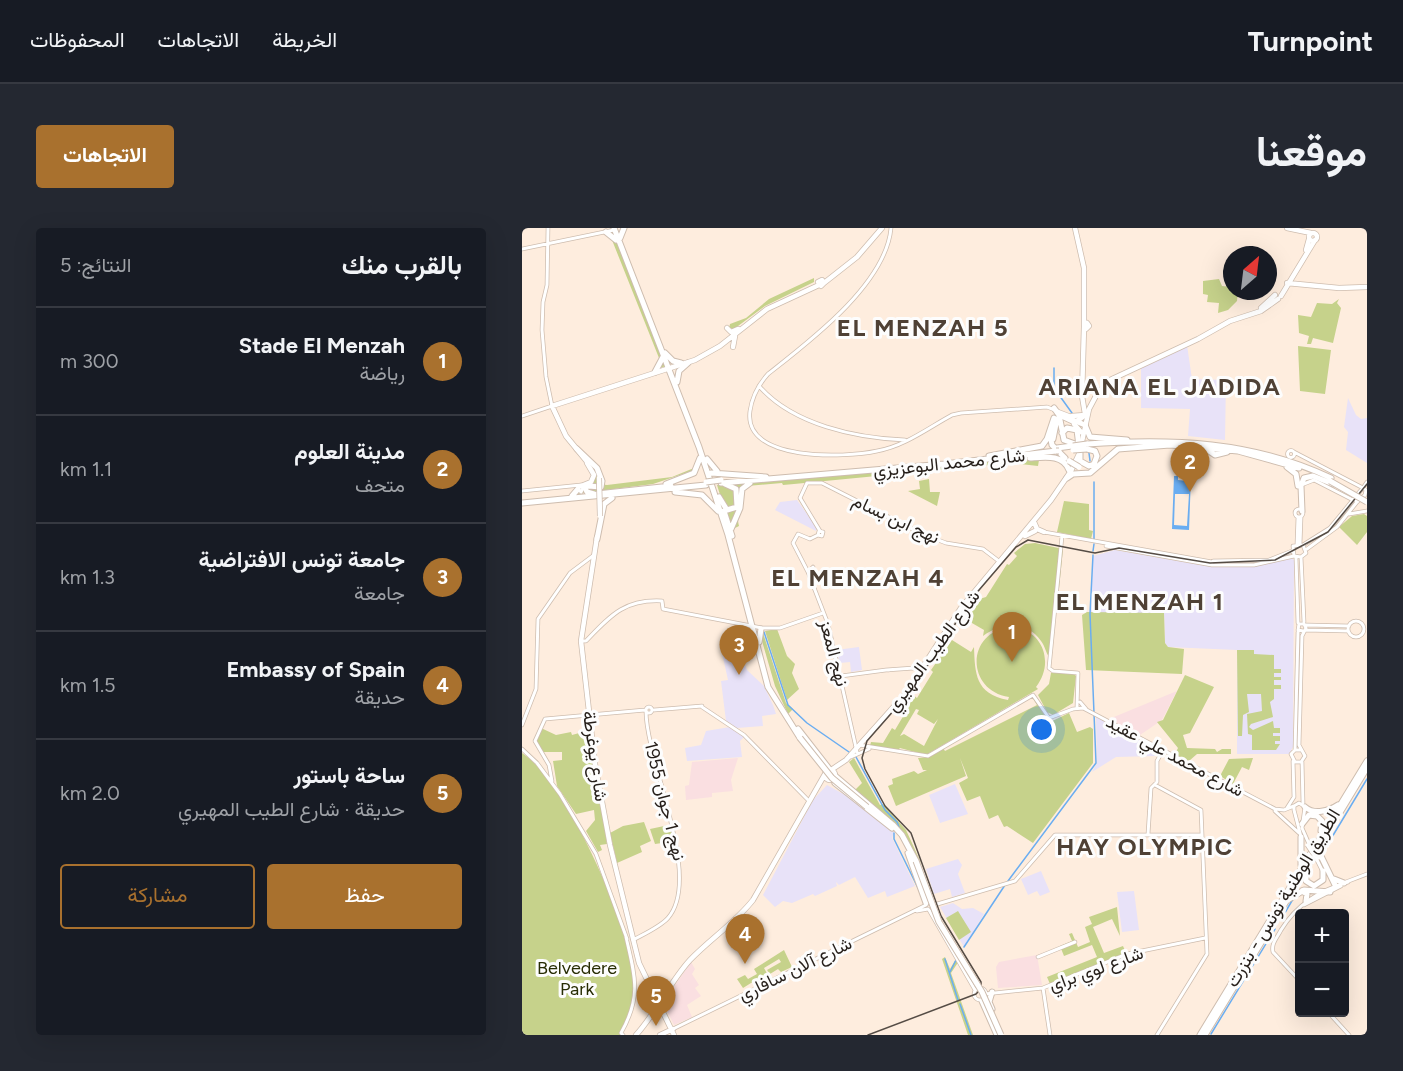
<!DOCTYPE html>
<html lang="ar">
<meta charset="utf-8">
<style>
body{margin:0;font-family:Figtree,Vazirmatn,sans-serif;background:#242831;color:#f1f3f6;direction:rtl}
.controls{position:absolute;right:18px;bottom:18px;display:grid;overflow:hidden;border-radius:6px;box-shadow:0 6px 24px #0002}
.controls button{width:54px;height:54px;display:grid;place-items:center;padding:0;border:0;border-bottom:2px solid #363941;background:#171b24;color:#f1f3f6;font:30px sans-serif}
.compass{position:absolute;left:701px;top:18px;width:54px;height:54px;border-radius:50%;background:#171b24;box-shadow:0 6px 24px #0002;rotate:28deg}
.you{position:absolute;left:520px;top:502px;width:21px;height:21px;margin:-15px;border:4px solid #fff;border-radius:50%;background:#1a73e8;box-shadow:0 0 0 9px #1a73e833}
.badge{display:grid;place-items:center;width:39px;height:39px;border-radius:50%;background:#a9712e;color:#fff;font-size:20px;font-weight:700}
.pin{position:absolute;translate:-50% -50px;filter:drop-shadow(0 2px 3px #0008)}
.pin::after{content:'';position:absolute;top:32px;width:21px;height:18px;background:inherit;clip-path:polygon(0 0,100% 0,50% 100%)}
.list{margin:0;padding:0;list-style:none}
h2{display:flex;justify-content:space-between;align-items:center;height:78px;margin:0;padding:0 24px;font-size:26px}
h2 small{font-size:20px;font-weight:400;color:#9ea1a6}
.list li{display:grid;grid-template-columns:39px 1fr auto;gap:18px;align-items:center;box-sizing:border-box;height:108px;padding:0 24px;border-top:2px solid #363941}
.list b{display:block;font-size:22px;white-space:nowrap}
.list p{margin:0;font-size:20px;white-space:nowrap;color:#9ea1a6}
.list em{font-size:20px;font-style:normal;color:#9ea1a6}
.actions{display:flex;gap:12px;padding:18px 24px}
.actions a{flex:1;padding:14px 0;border:2px solid #a9712e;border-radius:6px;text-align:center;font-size:21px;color:#a9712e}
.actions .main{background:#a9712e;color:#fff}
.map{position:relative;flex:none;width:845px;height:807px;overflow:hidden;direction:ltr;border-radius:6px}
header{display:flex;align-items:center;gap:36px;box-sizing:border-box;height:84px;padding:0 30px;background:#171b24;border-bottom:2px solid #363941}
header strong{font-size:28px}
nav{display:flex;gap:33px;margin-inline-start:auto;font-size:21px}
.intro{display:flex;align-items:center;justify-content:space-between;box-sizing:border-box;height:144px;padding:0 36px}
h1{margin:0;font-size:42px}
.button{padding:15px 27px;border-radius:6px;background:#a9712e;color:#fff;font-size:21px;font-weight:700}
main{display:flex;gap:36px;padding:0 36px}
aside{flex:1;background:#171b24;border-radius:6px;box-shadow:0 6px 24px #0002}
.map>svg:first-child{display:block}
</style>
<header>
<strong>Turnpoint</strong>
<nav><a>الخريطة</a><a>الاتجاهات</a><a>المحفوظات</a></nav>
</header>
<div class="intro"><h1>موقعنا</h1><a class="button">الاتجاهات</a></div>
<main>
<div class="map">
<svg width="845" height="807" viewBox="0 0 845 807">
<rect width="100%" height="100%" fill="#feedde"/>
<path fill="#e8e2f8" d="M665 117 670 151 704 152 703 212 666 208 668 181 619 180V139Z
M826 170 834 187 839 191 845 190V235L824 222 826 204 822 199Z
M275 272 295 300 294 303 253 282 258 274Z
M593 322 685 338H733L769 330 772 332 771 519 767 526H715V422L646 419 643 415 642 385H569L571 328Z
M337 419 340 442 329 444 328 434 318 435 314 422Z
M217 422 225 442 242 458 251 477 254 486 240 488 241 498 215 500 204 493 199 453 206 452 200 425Z
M574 489 639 523 634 528 594 529 570 544 575 535Z
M208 499 222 509 218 513 220 529 165 533 163 520 179 517 184 503Z
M433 556 446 586 418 595 407 567Z
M305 557 325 568 372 604 370 610 393 658 365 669 363 663 346 670 333 649 317 657 314 654 315 658 293 668 291 666 270 675 261 673 253 679 241 667 291 572Z
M436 631 440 637 436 646 443 665 430 669 428 661 412 666 404 641Z
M519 643 528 664 518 668 515 663 506 667 499 651Z
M612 663 617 702 600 704 595 664Z
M431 675 440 681 451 680 462 686 442 719 418 679Z"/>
<path fill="#fadfe1" d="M655 463 640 492 618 507 587 491Z
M216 530 209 552 211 563 190 565V569L164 572 163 558 167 557 170 534Z
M515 727 520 757 476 760 474 739 477 734Z
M169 734 173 741 170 746 177 757 173 760 179 768 165 777 170 789 152 797 141 775Z"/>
<path fill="#c6d28b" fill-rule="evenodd" d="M88 7 95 14 144 138 138 140 139 135Z
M292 50V54L243 78 212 101 207 100 208 96 224 90 247 71Z
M697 51 700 58 709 59 710 63H716L715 73 706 82 696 85 697 75 685 74 686 67 681 66V53Z
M817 71 815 75 819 80 811 115 791 110 789 116H785L787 108 777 105 776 87 789 89 795 75 810 76Z
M776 118 809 122 803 166 778 163Z
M529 231 517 232 516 238 489 235 272 256 261 257 260 255 225 258C217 267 214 286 217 298L211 301V309L195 257 464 233Z
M172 240 173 242 131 256 53 266V258L71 254 74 246 76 256 85 257 150 249Z
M407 251 408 264H418L415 278 386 263 398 261 397 253Z
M542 273 567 276V302L571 303 569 311 535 304Z
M842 286 845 288V304L835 317 817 299 830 288Z
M513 315 541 321 535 380 531 382 527 429C524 425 523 418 519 413 504 391 480 394 461 408L462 402 443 391 454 372 464 369 485 336 487 337 495 328 492 325 503 316Z
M565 384 642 385 643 415 646 419 662 421 660 446 564 442 560 387Z
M489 399C521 401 533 435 514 459L516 461 404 527 378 520 375 523 348 518 349 514 361 515 370 500 373 502 386 480 382 484 375 483 395 458 391 467 395 470 411 444 409 442 430 412 449 424 452 419C453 445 453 466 486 472L487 469C443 462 444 403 489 399ZM394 481 397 482 395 486 412 496 416 491 402 518 382 506 378 508Z
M255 401 265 428 273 436 270 445 277 461 265 472 243 403Z
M240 402 264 475 271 481 266 486 253 458 238 406Z
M715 422H732V426L752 427V441H759V445H752V449H759V452H752V457H759V461H752V471L748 474 751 489 729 496 727 499 731 502 751 493 752 500H758V505H751V508H758V513H753V516H758L754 522H730V507L726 506 725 486 740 483 739 466H725L727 484 721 487 720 508H716Z
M529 445H551L554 448 551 475 531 487 525 484 516 467 527 456Z
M663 447 692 459 668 505 661 507 665 520 693 521 695 524 700 521H709V526H675L667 533 653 526 656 520 635 494 641 492Z
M510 469 514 470 524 491 521 493 522 497 547 485 555 504 568 499 571 501V535L511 615 485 598 482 599 476 587 467 591 458 568 445 573 437 555 446 550 438 530 444 548 374 578 366 558 371 556 370 551 392 543 396 546 405 542H401L396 530 407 529 421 520 423 523 515 477Z
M19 500 34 507 49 504 50 507 68 502 85 616 78 617 80 622 76 624 64 603 73 592 72 582 54 586 35 558 31 533 40 532V524H21L14 513Z
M0 525C45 553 114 708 112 761 112 776 105 792 97 805L101 807H0Z
M332 530 358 577 361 576 384 602 400 637C383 604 362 584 332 563L340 555 327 534Z
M731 530 727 542 720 539 711 556 698 548 707 531Z
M122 594 129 613 118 618 120 624 95 635 88 605 101 598Z
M147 597 153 621 144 623 140 615 133 616 128 601Z
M595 679 598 708 590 691 571 699 582 725 601 718 604 725 528 756 525 749 575 729 570 717 542 728 538 718 550 713 547 706 550 705 556 719 568 714 563 699 570 696 567 689Z
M436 683 449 704 437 712 424 690Z
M262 722 270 739 259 744 256 741 248 746 245 742 259 734 257 731 242 740 247 749 239 753 237 750 221 760 215 751 223 747 226 751 235 746 232 741Z
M423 729 428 741 435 729 437 733 429 745 451 807H446L420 731Z"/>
<path fill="#6aadf1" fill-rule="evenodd" d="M652 248H656V252L665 253 666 249H669L667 302 650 301ZM653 266H667L665 298 652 297Z"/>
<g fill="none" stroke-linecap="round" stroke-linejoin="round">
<path stroke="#6aadf1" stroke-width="1.5" d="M532 140V160L550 185
M567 225 568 233
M572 254V312
M571 323 572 316
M242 404 266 477 285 495 327 524
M334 529 363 582 375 594 377 599
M372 605V611L397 662
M801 624 845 551
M486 653 574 535 568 386 571 327
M761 688 771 671
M442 719 483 657
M423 731 436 772
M428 744 434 732
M438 776 449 807
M689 806 753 701"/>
<g stroke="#cebdaf" stroke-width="4.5">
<path id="minor" d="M369 0C364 56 288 113 246 146 237 156 230 169 228 183 221 234 323 230 355 223 383 218 406 200 430 187L439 185 525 179 551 189
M0 21 92 2
M237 158C271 197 334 210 383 212
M0 188 30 178 24 149 20 102 21 74 25 57 26 0
M539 189 552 195
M765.5 226a3.5 3.5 0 1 1 7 0a3.5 3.5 0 1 1-7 0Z
M772 224 841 260 845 254
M58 258 61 260 59 264 56 261Z
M841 260 844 262 843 267 835 274 832 270Z
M0 263 59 257
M773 285a4 4 0 1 1 8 0a4 4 0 1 1-8 0Z
M827 286 845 283
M297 303 301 304 300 308 296 307Z
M298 303 278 270 285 255H300L398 305 424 315 461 321 478 334
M522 304 690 334
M296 307 288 311 276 306 271 315 286 344 306 396 335 524
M540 308 527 440 531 443 556 445 555 479
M775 316 776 289
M778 316 779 289
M781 317 808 300 831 272 792 252 782 256
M584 318 690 337
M785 321 815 299 835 274
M779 329 782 394
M774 330 776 395
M691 333 747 332 770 323
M691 337H732L772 328 779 329 784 325 781 317 771 318 772 328
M286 344 291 339
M826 401a8 8 0 1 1 16 0a8 8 0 1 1-16 0Z
M784 397 827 398
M240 400H258L301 385
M783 402 826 403
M59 413H64C89 387 103 371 140 373L141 381 240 400
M367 442H364L392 440 399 442
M319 448 364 442
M558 474 564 481
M124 482a3 3 0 1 1 6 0a3 3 0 1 1-6 0Z
M180 479 222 507 287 573
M132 482 180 478
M0 497 14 461 16 391 48 345 72 327
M337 517 406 528 511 467 527 490 551 481 561 480 753 581 762 582 772 578
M0 521 15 535 38 566 74 626 105 711
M773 522 776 404
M779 522H773L769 526 773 534H779L783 528 777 517 780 408 784 400 782 396H777L776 402 781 403
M329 529 347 521
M780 534 781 575
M30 553 27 537 13 513 23 491 123 482
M633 557 679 582 685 726 635 807
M765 580 772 569 771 533
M753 583 777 605
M626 606 629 560 635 554V533L641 522
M779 609 772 582V578L777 575 783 579 780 600 787 616
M795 632 801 644
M824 654 845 646
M412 677 493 653 533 607H680
M782 677 819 658
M407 682 453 762
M395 683 406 681
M111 712C122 706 138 699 146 690 181 650 125 536 124 484
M516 729 553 714
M778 753 751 724C749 715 755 710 759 702 775 676 797 663 826 654
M521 760 528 807
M452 766a6 6 0 1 1 12 0a6 6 0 1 1-12 0Z
M463 766 521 760 605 726 683 710
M806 784 827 807
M151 801 404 677
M101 807 99 805C120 768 113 748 104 709"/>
</g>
<g stroke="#cebdaf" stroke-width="6">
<path id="major" d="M553 0 562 40V97
M765 0 789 5
M787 9a4 4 0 1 1 8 0a4 4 0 1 1-8 0Z
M784 22 787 11
M300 52 302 55 299 58 296 54Z
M302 55 335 29 360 0
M765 55 817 60 845 59
M759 68 793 12
M739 80 753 67
M565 95 567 98 564 101 562 98Z
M562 99 560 168 563 186
M205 100 209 104 216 101
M211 119 213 108
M550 188 563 187
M552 196 559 204
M559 218 567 181 575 166 588 152 676 111 708 93 739 83 756 71
M67 236 44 208 30 178 173 132 198 118 245 81 297 57
M59 258 69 254 72 247 65 235
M512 294 515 301 522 304
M503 308 513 303
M75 309 59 413 73 536 88 617 117 735 152 807
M309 542 324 532 384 465 439 380 529 272 549 243 557 226
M303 547a5 5 0 1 1 10 0a5 5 0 1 1-10 0Z
M114 807C135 784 147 755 168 732 188 711 213 695 231 672L303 546
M138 807 151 801"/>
</g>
<g stroke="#cebdaf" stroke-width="7">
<path id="highway" d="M92 0 177 219 206 307 246 459 278 510
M84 4 94 12
M98 10 102 0
M143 125 151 133 159 135
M133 144 141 129
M155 154 157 143 166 135
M532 180 537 187 542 212 553 216
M541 188 563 197 568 209 605 212
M555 193 563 187
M540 205 545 200 555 202 557 218
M528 206 530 217 543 230
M531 211 535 191
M565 216C650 210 731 213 809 250
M648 217 716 223 777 240
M535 220 550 218
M55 221 75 240 80 253 79 259 66 258 63 260 65 264 72 266
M684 221 693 227 705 224
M558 222V233L567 238 572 236 575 228 573 223 565 221
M467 228 520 218 525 211 532 190
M508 230C523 229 541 226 547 242
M185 231 195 243
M765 239 774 246 776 258
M189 245 244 249
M545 250 551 246 568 245 596 221 648 217
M199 255 422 236 534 223
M144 256 172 245 178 230
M153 264 180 267 196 283
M75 266 149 258
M50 268 56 261
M197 269 205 282 215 279 214 261 203 256
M0 275 184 257
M202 283 210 308
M780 283 779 258 782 250 791 248 811 256
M209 301 218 280 220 261 228 255
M75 311 82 276 90 270
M237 414 239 401
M276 501 308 542
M313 548 372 598
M313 555 370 600
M783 579C792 587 807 583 816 577
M780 596 787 587 795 588 800 593 799 603
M371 597 380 607 394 633
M800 618 798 626 813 657
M386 625 404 675
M779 637V609
M784 643V653L792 658 801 652V643
M812 651 822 655
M780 663 785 666 784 673
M767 671 782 662 808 664
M470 764 467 774 470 781
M460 773 475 807
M678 807 845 533
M683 807 845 540"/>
</g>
<use href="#minor" stroke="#fff" stroke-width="3"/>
<use href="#major" stroke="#fff" stroke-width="4.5"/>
<use href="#highway" stroke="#fff" stroke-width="5"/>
<path stroke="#554c45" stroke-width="1.5" d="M346 807 454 766 459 761V754L419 688 389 605 363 578 343 541 340 530 345 513 388 464 451 369 494 319 506 312 573 325 597 320 688 335 753 332 806 304 845 256"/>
<g stroke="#cebdaf" stroke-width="4.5" stroke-linecap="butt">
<path id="minor-bridge" d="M787 616 797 630
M785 617 795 632"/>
</g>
<g stroke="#cebdaf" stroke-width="6" stroke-linecap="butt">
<path id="major-bridge" d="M77 250 78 288"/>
</g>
<g stroke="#cebdaf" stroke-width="7" stroke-linecap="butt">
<path id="highway-bridge" d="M551 218 565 216
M551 222 565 221
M534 223H537
M547 233 557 239
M808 253 845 274
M184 254 199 252
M278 510 310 550 345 579
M394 633 417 694 460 764 479 807"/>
</g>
<use href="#minor-bridge" stroke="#fff" stroke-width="3"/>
<use href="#major-bridge" stroke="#fff" stroke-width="4.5"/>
<use href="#highway-bridge" stroke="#fff" stroke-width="5"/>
</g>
<g text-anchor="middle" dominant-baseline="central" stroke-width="6" stroke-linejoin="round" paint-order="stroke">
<g font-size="18" fill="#261f1a" stroke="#fdfdfd">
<text transform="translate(427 235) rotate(-6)">شارع محمد البوعزيزي</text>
<text transform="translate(374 291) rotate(25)">نهج ابن بسام</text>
<text transform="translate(411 423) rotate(-54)">شارع الطيب المهيري</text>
<text transform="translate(312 425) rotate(75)">نهج المعز</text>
<text transform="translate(73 528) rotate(82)">شارع يوغرطة</text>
<text transform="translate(653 528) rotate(28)">شارع محمد علي عقيد</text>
<text transform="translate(143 573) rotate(76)">نهج 1 جوان 1955</text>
<text transform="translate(761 670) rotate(-59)">الطريق الوطنية تونس - بنزرت</text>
<text transform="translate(273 741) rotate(-26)">شارع آلان سافاري</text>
<text transform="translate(574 741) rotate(-20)">شارع لوي براي</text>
</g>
<g font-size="18" fill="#282d04" stroke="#fdfdfd">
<text x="55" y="740">Belvedere<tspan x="55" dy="21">Park</tspan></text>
</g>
<g font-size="24" font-weight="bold" letter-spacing="1.5" fill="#4f4135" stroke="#fdfdfd">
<text x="401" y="99">EL MENZAH 5</text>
<text x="638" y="158">ARIANA EL JADIDA</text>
<text x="336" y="349">EL MENZAH 4</text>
<text x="618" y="373">EL MENZAH 1</text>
<text x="623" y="618">HAY OLYMPIC</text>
</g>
</g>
</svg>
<div class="controls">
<button>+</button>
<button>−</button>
</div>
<svg class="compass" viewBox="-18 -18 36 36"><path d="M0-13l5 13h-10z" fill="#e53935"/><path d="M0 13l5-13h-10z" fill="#9ea1a6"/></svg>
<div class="you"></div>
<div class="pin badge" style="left:490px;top:434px">1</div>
<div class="pin badge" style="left:668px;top:264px">2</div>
<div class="pin badge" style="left:217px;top:447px">3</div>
<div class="pin badge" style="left:223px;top:736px">4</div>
<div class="pin badge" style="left:134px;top:798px">5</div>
</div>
<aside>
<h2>بالقرب منك<small>النتائج: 5</small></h2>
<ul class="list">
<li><span class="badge">1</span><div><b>Stade El Menzah</b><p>رياضة</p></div><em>300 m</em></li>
<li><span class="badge">2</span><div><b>مدينة العلوم</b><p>متحف</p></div><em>1.1 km</em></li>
<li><span class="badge">3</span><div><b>جامعة تونس الافتراضية</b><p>جامعة</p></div><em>1.3 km</em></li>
<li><span class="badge">4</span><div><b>Embassy of Spain</b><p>حديقة</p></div><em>1.5 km</em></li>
<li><span class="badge">5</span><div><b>ساحة باستور</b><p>حديقة · شارع الطيب المهيري</p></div><em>2.0 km</em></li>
</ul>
<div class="actions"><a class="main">حفظ</a><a>مشاركة</a></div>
</aside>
</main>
